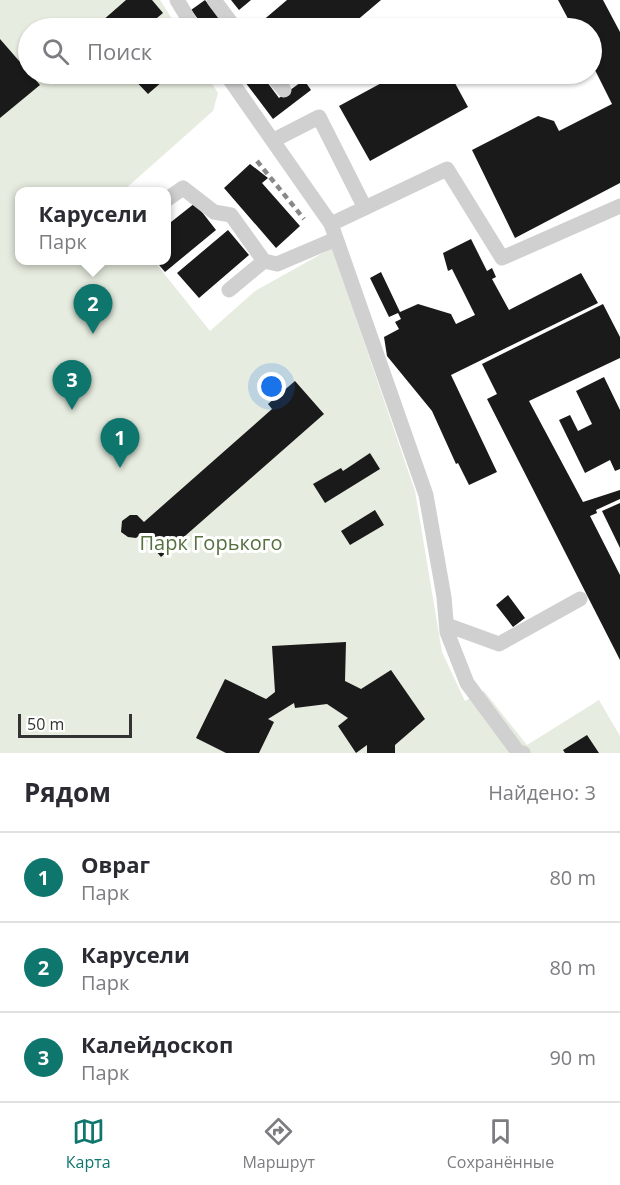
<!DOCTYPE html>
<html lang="ru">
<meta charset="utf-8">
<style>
body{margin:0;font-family:"Open Sans",sans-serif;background:#f7f7f7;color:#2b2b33}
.scale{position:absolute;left:18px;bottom:15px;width:114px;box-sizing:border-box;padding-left:6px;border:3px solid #333;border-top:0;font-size:16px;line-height:21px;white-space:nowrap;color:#333;-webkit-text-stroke:4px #fff;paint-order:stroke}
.you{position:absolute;left:272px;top:387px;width:21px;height:21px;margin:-15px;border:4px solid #fff;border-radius:50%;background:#1a73e8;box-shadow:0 0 0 9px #1a73e833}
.badge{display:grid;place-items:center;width:39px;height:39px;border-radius:50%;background:#0f766e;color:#fff;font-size:20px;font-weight:700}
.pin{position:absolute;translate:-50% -50px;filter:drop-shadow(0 2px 3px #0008)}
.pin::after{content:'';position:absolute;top:32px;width:21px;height:18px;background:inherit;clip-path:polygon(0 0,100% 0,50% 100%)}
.popup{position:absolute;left:15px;top:187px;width:156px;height:78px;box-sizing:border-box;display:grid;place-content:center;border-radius:12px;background:#fff;filter:drop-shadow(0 2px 4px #0005);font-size:20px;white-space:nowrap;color:#7c7c81}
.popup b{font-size:22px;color:#2b2b33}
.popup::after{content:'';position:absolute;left:50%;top:100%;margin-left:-12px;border:12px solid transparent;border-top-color:#fff}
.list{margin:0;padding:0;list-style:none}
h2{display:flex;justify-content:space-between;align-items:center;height:78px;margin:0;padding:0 24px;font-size:26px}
h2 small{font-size:20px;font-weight:400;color:#7c7c81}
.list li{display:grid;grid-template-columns:39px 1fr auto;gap:18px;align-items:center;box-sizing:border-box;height:90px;padding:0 24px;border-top:2px solid #e1e1e2}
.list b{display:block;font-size:22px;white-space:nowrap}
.list p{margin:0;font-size:20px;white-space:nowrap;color:#7c7c81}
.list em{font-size:20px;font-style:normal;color:#7c7c81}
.icon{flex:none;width:33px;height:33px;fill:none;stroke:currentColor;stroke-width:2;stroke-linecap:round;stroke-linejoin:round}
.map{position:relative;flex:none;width:620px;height:753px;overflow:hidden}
.search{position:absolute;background:#fff;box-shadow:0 2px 4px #0004;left:18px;right:18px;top:18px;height:66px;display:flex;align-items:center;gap:15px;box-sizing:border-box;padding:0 21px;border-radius:33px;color:#7c7c81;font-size:22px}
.sheet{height:348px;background:#fff}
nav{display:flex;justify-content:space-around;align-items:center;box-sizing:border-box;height:84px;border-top:2px solid #e1e1e2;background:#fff;font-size:16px;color:#7c7c81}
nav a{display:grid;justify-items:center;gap:3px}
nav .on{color:#0f766e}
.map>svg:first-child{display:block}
</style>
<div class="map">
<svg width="620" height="753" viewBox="0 0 620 753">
<rect width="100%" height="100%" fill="#fff"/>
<path fill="#e6ecdf" d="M0 0H160L178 28H28V74H206L218 93 213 111 123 191 20 192V260L154 261 210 331 255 291 332 248 415 491 442 652 465 701 484 691 527 745 599 700 620 736V753H0Z"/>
<path fill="#1a1a1a" d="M126 0H152L163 13 145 28H94Z
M205 0 227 28H205L191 10Z
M231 0H251L239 10Z
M287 0H381L348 28H254Z
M558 0H603L620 32V183L515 238 472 150 538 116 554 121 559 131 612 104 592 64V28H573Z
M0 39 40 85 0 118Z
M129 74H171L148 94Z
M239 74H261L279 98 304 80 311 90 273 119Z
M280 74H296L287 81Z
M398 74H450L468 107 370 161 339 106Z
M250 164 268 178 262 183 300 226 276 248 224 188Z
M195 203 216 230 165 272 155 260H166V226Z
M228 230 249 255 199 298 177 273Z
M471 239 487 271 492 268 496 277 492 279 509 310 581 273 598 303 451 375 497 472 469 485 458 463 456 464 432 411 387 356 384 337 399 329 395 322 401 319 398 313 389 317 370 278 381 272 400 312 418 304 451 314 456 324 475 315 452 269 448 271 443 253Z
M603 304 620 337V358L529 401 583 502 620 490V499L596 510 597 513 590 516 620 575V660L487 399 497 394 482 364Z
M604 377 620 410V469L615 471 610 460 585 473 559 420 570 415 578 431 592 424 576 391Z
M295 381 324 414 161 557 141 534 136 538 128 537 121 532 122 521 130 515H137L144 522 272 409 268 404Z
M370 453 380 469 325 503 313 484 341 468 343 471Z
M620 503V548L602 511Z
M375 510 384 525 350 545 341 531Z
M508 595 525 618 513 627 496 605Z
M346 642 345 681 361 689 391 670 425 719 395 745V753H367V745L356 753 338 726 348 718 327 704 295 708 294 703 268 719 274 722 259 753H226L196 738 225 679 266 699 275 692 272 646Z
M587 735 599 753H565L563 750Z"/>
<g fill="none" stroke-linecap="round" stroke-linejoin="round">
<path stroke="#d0d0d0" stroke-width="15" d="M177 0 194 28
M214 0 235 28
M226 74 331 224 426 495 444 597 447 632 467 683 518 752 523 753
M271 74 284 90
M274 140 319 117 365 208
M166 200 183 188 214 212 231 215 264 261 277 264 336 239
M331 224 447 169 502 258 620 206
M229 290 264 261
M447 625 499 644 580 599"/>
<path stroke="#888" stroke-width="4.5" stroke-dasharray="6 4.5" stroke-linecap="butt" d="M257 161 304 219"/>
</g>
<g text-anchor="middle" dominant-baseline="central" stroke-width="6" stroke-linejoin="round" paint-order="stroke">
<g font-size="20" fill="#56703f" stroke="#fff">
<text x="211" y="542">Парк Горького</text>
</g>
</g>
</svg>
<div class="scale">50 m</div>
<div class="you"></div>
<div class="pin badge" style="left:120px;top:468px">1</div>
<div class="pin badge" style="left:93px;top:334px">2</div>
<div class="popup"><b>Карусели</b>Парк</div>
<div class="pin badge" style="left:72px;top:410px">3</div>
<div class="search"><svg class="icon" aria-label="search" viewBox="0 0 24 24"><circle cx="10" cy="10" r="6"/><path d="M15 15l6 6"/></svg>Поиск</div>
</div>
<section class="sheet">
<h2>Рядом<small>Найдено: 3</small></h2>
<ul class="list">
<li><span class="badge">1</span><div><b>Овраг</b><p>Парк</p></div><em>80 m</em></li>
<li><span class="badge">2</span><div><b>Карусели</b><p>Парк</p></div><em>80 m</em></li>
<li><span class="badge">3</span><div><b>Калейдоскоп</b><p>Парк</p></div><em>90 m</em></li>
</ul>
</section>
<nav>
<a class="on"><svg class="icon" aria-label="map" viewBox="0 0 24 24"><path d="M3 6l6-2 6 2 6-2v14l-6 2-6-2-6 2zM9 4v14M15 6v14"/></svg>Карта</a>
<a><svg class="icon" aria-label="directions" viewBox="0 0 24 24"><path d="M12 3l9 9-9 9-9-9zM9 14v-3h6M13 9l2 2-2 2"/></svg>Маршрут</a>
<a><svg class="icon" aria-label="saved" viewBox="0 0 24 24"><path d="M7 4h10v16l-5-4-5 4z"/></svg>Сохранённые</a>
</nav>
